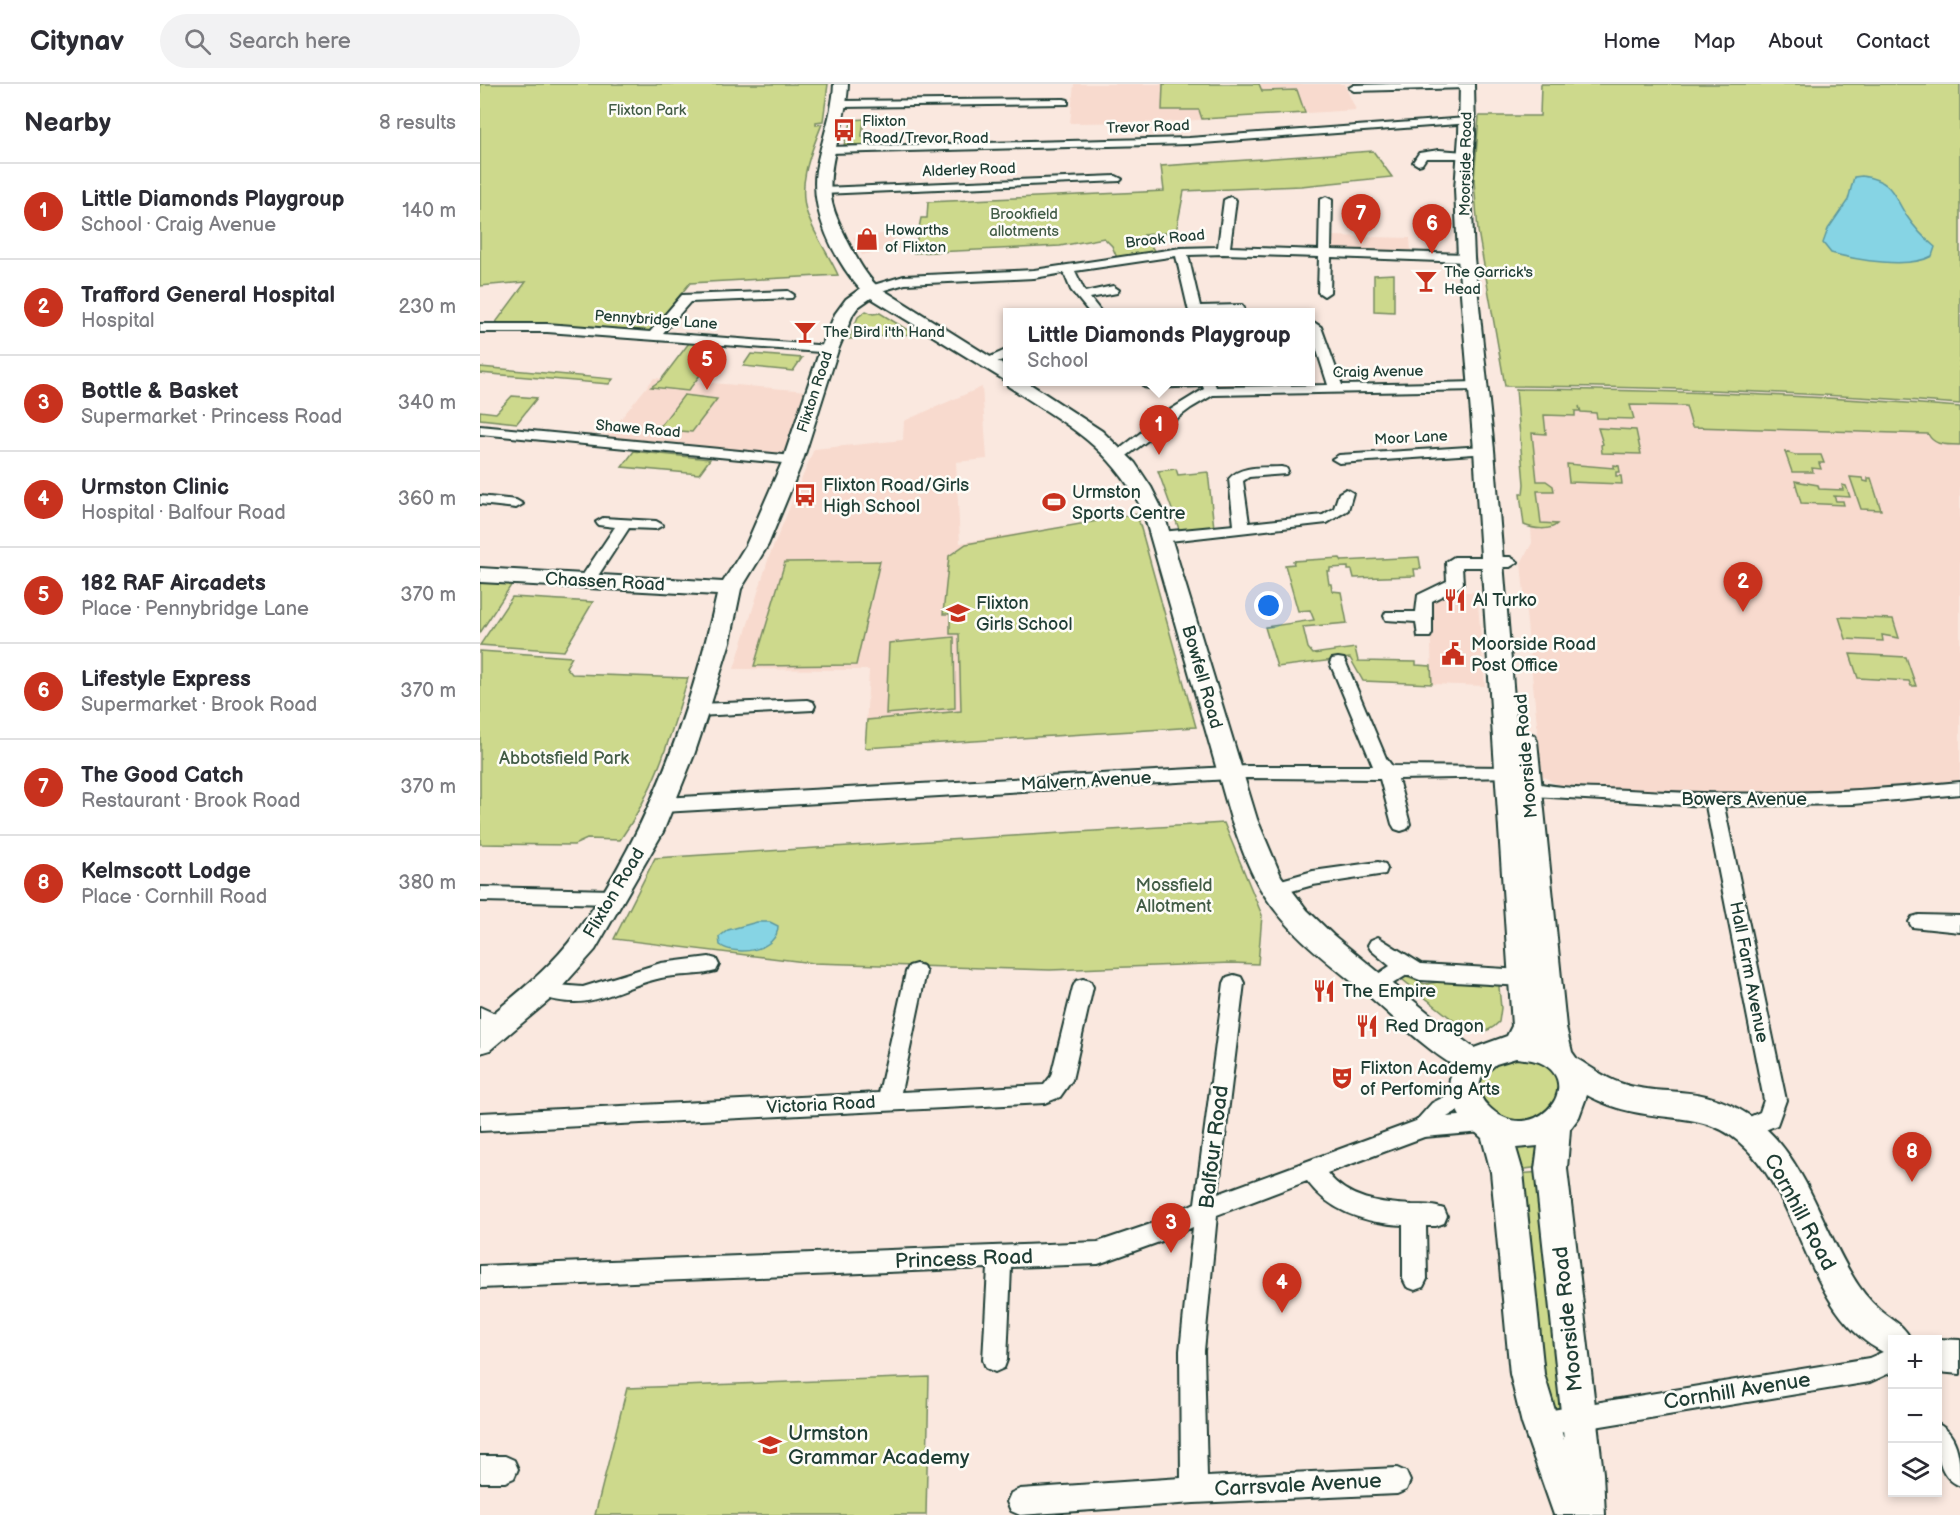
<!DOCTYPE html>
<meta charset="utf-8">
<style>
body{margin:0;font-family:"Balsamiq Sans",sans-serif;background:#f2f2f3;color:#2b2b33}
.controls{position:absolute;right:18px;bottom:18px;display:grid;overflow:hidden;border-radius:0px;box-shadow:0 3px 9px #0003}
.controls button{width:54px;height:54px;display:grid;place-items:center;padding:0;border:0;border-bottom:2px solid #e1e1e2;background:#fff;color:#2b2b33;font:30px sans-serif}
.you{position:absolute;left:789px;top:522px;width:21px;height:21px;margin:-15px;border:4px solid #fff;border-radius:50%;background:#1a73e8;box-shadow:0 0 0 9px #1a73e833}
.badge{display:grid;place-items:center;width:39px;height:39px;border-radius:50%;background:#c8321e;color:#fff;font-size:20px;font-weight:700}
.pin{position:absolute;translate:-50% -50px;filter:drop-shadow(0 2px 3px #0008)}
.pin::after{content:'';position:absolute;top:32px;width:21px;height:18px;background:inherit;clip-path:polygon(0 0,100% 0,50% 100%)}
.popup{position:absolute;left:523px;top:224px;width:312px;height:78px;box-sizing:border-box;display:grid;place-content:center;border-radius:0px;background:#fff;filter:drop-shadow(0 2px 4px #0005);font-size:20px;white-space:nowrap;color:#7c7c81}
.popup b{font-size:22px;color:#2b2b33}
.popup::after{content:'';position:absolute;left:50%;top:100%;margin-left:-12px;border:12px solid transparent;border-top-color:#fff}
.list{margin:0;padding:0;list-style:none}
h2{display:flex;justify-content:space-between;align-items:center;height:78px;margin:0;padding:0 24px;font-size:26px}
h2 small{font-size:20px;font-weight:400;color:#7c7c81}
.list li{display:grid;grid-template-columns:39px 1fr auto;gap:18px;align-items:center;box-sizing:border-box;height:96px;padding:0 24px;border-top:2px solid #e1e1e2}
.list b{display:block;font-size:22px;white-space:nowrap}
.list p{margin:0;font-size:20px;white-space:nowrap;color:#7c7c81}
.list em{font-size:20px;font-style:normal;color:#7c7c81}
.icon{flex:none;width:33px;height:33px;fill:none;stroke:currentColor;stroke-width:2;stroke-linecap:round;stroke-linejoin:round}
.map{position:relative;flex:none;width:1480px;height:1431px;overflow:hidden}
header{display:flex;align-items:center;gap:36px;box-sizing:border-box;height:84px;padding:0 30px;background:#fff;border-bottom:2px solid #e1e1e2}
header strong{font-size:28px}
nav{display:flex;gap:33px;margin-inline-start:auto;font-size:21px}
.search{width:420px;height:54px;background:#f2f2f3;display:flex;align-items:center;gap:15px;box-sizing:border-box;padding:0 21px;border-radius:33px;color:#7c7c81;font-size:22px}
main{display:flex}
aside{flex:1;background:#fff}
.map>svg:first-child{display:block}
</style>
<header>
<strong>Citynav</strong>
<div class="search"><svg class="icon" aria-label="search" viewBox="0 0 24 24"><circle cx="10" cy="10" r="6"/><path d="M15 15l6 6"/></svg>Search here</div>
<nav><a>Home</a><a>Map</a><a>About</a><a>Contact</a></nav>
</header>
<main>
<aside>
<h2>Nearby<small>8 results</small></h2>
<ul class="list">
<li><span class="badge">1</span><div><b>Little Diamonds Playgroup</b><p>School · Craig Avenue</p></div><em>140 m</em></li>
<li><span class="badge">2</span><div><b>Trafford General Hospital</b><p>Hospital</p></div><em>230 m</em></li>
<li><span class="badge">3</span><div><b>Bottle &amp; Basket</b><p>Supermarket · Princess Road</p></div><em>340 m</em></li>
<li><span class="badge">4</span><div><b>Urmston Clinic</b><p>Hospital · Balfour Road</p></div><em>360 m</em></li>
<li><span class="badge">5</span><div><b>182 RAF Aircadets</b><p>Place · Pennybridge Lane</p></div><em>370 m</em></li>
<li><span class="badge">6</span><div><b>Lifestyle Express</b><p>Supermarket · Brook Road</p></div><em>370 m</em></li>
<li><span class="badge">7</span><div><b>The Good Catch</b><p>Restaurant · Brook Road</p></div><em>370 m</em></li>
<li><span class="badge">8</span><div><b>Kelmscott Lodge</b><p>Place · Cornhill Road</p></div><em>380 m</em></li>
</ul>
</aside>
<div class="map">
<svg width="1480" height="1431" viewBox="0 0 1480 1431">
<rect width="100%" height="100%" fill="#fae8df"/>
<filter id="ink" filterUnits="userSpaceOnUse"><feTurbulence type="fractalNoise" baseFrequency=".0167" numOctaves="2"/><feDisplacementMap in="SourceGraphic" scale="12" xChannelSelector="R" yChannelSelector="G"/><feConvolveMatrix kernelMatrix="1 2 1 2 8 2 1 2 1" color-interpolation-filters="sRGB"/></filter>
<g filter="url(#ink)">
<path fill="#f8dace" d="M594 0H864L876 26 685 38 590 39Z
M411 149 420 164 382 171 373 153Z
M850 152 930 154 931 167 850 165Z
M174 294 327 307 305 371 126 353Z
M502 303 507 375 476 378 480 459 657 430 716 643 385 664 389 586 254 585 289 473 334 365 423 356 424 337Z
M1036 305 1240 308 1374 314 1480 323V697L1390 707 1174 709 1086 703 1072 698 1062 691 1041 479 1052 459 1051 444 1044 441 1040 410H1043L1044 400Z
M967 508H997L1005 602 952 600 950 523 952 516Z"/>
<path fill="#cdd98c" stroke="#768b60" stroke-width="1.5" d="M0 0H348L343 37 336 38V41L342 40C331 68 316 102 328 132 335 152 349 171 358 191L210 199 168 250 14 241 46 198 0 202Z
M683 0H779L782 7 817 6 825 29 722 35 719 26H682Z
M1061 0H1480V320C1328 308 1177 303 1025 302L998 147 994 97 999 32H1060Z
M384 35 382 52H390L388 61H364L372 36Z
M893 67 912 93 821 102 704 107 696 148 664 151 675 168 637 174 632 162 624 154 580 162 434 169 441 134H447L448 118 684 107 681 82Z
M914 190V228L894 227V191Z
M386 227 393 230 400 229 434 250 369 255 378 233Z
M209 259 242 262 208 307 171 303 181 296Z
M271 270 322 274 313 287 263 282Z
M0 283 133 295 129 300 0 289Z
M1036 305C1184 306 1332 311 1480 323V361C1467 360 1455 363 1448 350L1212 343 1206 322 1150 321 1154 335 1117 334 1116 329 1101 328 1099 322 1100 327H1095V332L1064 331 1066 350 1052 349 1057 397H1066L1073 402 1074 407H1057L1061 439 1077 440C1070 447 1053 445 1044 441L1040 410H1043L1044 400Z
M204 311 237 315 212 348 178 345Z
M32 312 57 314 37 339 0 335V327L16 329Z
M1118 344 1156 346 1161 370 1122 369 1121 361 1123 360Z
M154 367 161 368 230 375 219 390 142 383Z
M1305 368 1315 371H1341L1344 379H1339L1341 385 1332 384 1333 388H1312Z
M1087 380 1134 384V381L1139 382 1140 388H1136V392H1141L1142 400 1089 398Z
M696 385 698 391 728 388 734 444 699 445 678 387Z
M1370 393 1382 394 1384 397 1388 398V394H1391L1401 426 1381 425Z
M1315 397 1338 401 1339 405 1363 406 1362 401 1366 402 1370 413 1354 412 1356 417H1363L1364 421 1321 419Z
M657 430 716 643 385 664 387 636 481 627 479 550H470V530H463L469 472 486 460Z
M939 473 941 485H934L935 492 874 494 872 486H868V483L850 484V487H847L849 500H851L852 507 861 508 867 539 823 543 828 564 833 570 875 564 878 577 936 578V581L951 582 952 600 883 597 870 574 797 583 785 543 834 536 830 526 818 527 805 481 814 480 813 477 860 474 862 477Z
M400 477 376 581 274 582 305 478Z
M0 498 32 500 0 549Z
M32 513 113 518 84 567 0 561Z
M1359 533 1413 535 1419 554 1402 551 1403 557 1366 555Z
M474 553 475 624 406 630 409 559Z
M0 567 92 573 86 583 92 590 208 594C191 651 175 707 140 756L107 755 94 761 0 760Z
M1370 570 1426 573 1436 602H1431L1429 597 1378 594Z
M744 739 782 831 778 880 751 879 570 886 333 879 134 855 175 774Z
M921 891 945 900 965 897 1022 899 1019 903 1021 924 1019 938C1009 949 996 950 983 944L918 892Z
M1052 971 1080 990V1015L1058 1035 1042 1041 1003 1026 997 1000C1014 972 1022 975 1052 971Z
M1035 1061 1057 1062 1060 1083 1037 1086Z
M1061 1088 1087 1322 1079 1326 1071 1324 1061 1302 1038 1090Z
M449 1293 446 1431H115L147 1304Z"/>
<path fill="#86d4e4" stroke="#5d989e" stroke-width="1.5" d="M1382 92C1413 97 1412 109 1426 131 1434 143 1444 154 1455 163L1452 172C1429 185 1376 176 1351 169L1343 159 1348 145 1368 116 1374 93Z
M277 838H290L298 842C298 867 256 873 240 861L239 853 248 846Z"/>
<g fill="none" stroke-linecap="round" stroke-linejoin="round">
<g stroke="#1f3d34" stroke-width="4">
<path id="street" d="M911 0H991L992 1 987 4 874 7 869 4 874 1Z
M584 15 588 16V20L361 23 356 20 361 17Z
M987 34 991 35V39L709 60 349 69 344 66 349 63 709 54Z
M959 66 985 68 990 71 985 74H946L942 80 938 81 933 78 939 69Z
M636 92 642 95 640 97 342 110 336 107 342 104Z
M750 113 756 116 750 163 839 166 840 116 846 113 852 116 851 166 986 170 992 174 986 178 851 173 850 208 844 212 838 208 839 173 744 170 708 171 720 222 762 221 764 224 762 227 758 228H709L696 172 595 187 605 208 633 202 639 206 637 209 610 214 621 228H609L591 206 584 189 554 194 425 200 391 210 385 206 387 203 424 192 554 186 701 164 738 163 744 116Z
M308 207 314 211 312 214 210 218 183 249 349 262 354 263 355 266 354 269 67 248H0V240H67L170 248 202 211Z
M835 239 841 243 862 301 999 298 1006 302 999 306 733 311 711 324 644 374H634L632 371 690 326 724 305 723 302 669 304 664 303 662 300 664 298H734L736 303 848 301 831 248V240Z
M528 265V274L506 282 499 278Z
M0 342 313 372 320 376 313 380 0 350Z
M1004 362 1011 366 1009 369 859 379 852 375 859 371Z
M801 383 806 384 808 387 806 390 769 393 763 397 769 439 843 431 854 424 859 409 866 405 873 409 868 426 847 439 681 458 673 453 681 448 754 441 749 395C761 381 783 384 801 383Z
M0 412 36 416 43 420 36 424 0 420Z
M123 434 176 437 183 441 176 445 149 444 112 501H100L98 498 135 443 118 441 116 438Z
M974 473H1030L1038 478 1030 483H982L983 499 981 502 952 517V549L950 553H938L936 538 906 536 904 532 906 528H936L938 511 967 497 966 478Z
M858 574 864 575 866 579 906 674 912 682 1030 683 1036 685 1039 689 1036 693 918 695 930 740 927 745 921 747 915 745 912 740 900 695 767 694 183 728 177 726 174 721 177 716 183 714 767 682H893L850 579 852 575Z
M327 616 333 618 335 622 333 626 217 632 211 630 208 626 211 622 217 620Z
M1049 697C1080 706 1116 704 1148 706 1259 713 1370 709 1480 698V710L1373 720 1244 722 1306 1016 1297 1041 1267 1054 1259 1052 1256 1045 1259 1038 1280 1028 1284 1016 1226 722 1053 712 1047 711 1040 703 1043 698Z
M898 778 905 780 907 785 905 790 833 801 794 812 787 810 785 805 787 800 833 787Z
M0 803 133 806 140 808 143 813 140 818 133 820 0 817Z
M1439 831 1480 832V848L1432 843 1429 838 1432 833Z
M898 853 941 880 1043 886 1050 888 1053 894 1050 900 1043 902 940 896 927 891 896 910 889 908 886 902 889 896 910 882 891 866 888 861 891 856Z
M229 873 236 875 239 881 236 887C219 892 199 890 181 894 128 906 114 930 56 911L53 905 56 899 63 897 77 901 103 903 181 879Z
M436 880 443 882 446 888 421 1008 564 1001 571 992 593 903 596 897 603 895 610 897 613 903 592 996 580 1013 565 1019 0 1047V1029L399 1009 426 888 429 882Z
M754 891 761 893 764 899 738 1110 936 1037 952 1019 986 1002 994 1005 997 1011 994 1017 967 1033 1003 1030 1011 1032 1014 1039 1011 1046 1003 1048 944 1053 847 1089C868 1116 900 1119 932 1121 943 1121 953 1121 964 1125L967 1132 964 1139 956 1142H946L947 1195 943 1203 935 1206 927 1203 923 1195V1141C885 1139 850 1128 827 1097L737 1131 724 1267 727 1393 917 1384 926 1388 930 1397 926 1406 917 1410 714 1419 540 1431 531 1427 527 1418 531 1409 540 1405 701 1394 700 1267 713 1143 682 1157 618 1180 531 1183 527 1276 524 1284 515 1288 506 1284 503 1276 508 1184 0 1204V1182L618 1158 668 1141 715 1119 744 899 747 893Z
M0 923 26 935 29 941 26 947 19 949 0 941Z
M1412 1264V1288L1390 1298 1060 1352 1051 1349 1048 1340 1051 1331 1060 1328 1389 1274Z
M1458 1340C1480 1351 1480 1379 1480 1402 1456 1392 1456 1363 1458 1340Z
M0 1372H25L34 1376 38 1385 34 1394 25 1398H0Z"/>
</g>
<g stroke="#1f3d34" stroke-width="4">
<path id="secondary" d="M354 0H368C367 38 347 75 351 113 353 129 361 142 367 156 376 173 384 189 397 202L528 284V298H547L622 347 655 379 671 403 683 427 777 735 801 792 827 826 853 851 967 944 994 964 1027 952 1032 942 994 366 978 174 975 105 979 51 980 0H994L995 51 991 105 994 174 1014 366 1037 651 1045 648 1054 651 1057 657 1086 943 1092 968 1097 975C1111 983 1125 994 1140 999 1168 1009 1198 1005 1226 1012 1318 1037 1330 1122 1373 1193 1380 1205 1389 1216 1399 1225 1411 1236 1424 1240 1431 1256H1412V1272C1324 1237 1327 1115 1258 1057 1228 1031 1191 1036 1154 1028 1138 1025 1122 1019 1107 1011L1099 1033 1090 1045 1087 1085 1123 1389 1125 1431H1074L1042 1340 1030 1290 1011 1088 1002 1054 982 1036 972 1017 969 1006 970 994 976 983C944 964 918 937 890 913 854 882 814 855 787 815 770 791 761 762 751 735L663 427C630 361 587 341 528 302L526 297 391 214 378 223 373 230 358 266 323 376 288 461 261 505 250 558 229 626 214 671 183 748 115 866 73 913 10 966 0 969V940C34 912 70 885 96 849 168 750 210 630 237 511L0 498V484L243 498 266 461 303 376 340 266 355 230 366 215 380 205C354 175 330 127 336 86 341 57 353 30 354 0ZM1036 974C1043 975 1052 975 1059 978 1109 999 1051 1068 1007 1021 999 1013 997 1003 1002 992L1016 980ZM1058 1062 1055 1085 1084 1356 1064 1290 1043 1088 1036 1064Z
M1458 1255 1480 1256V1290L1458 1288Z"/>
</g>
<use href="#street" fill="#fdfcf7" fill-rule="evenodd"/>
<use href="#secondary" fill="#fdfcf7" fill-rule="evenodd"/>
</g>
</g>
<defs>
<g id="bus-bare" transform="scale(1.8)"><path d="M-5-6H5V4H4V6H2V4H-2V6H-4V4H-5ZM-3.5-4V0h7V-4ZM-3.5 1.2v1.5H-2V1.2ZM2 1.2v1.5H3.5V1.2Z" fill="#c8321e" stroke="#fdfcf7" stroke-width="2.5" paint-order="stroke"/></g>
<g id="shop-bare" transform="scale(1.8)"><path d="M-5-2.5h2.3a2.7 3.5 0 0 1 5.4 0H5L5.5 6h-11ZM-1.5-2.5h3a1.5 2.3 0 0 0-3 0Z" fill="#c8321e" stroke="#fdfcf7" stroke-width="2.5" paint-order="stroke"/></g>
<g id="bar-bare" transform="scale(1.8)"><path d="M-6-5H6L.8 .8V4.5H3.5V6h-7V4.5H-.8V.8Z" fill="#c8321e" stroke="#fdfcf7" stroke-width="2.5" paint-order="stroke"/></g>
<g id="stadium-bare" transform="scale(1.8)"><path d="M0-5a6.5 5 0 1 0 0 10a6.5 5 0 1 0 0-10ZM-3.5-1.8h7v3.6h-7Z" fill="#c8321e" stroke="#fdfcf7" stroke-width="2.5" paint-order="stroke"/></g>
<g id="restaurant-bare" transform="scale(1.8)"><path d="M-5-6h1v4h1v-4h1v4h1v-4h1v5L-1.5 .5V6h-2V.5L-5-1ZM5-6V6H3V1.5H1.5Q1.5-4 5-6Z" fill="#c8321e" stroke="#fdfcf7" stroke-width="2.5" paint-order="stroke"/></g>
<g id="school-bare" transform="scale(1.8)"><path d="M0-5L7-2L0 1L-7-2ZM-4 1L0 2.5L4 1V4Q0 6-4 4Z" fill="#c8321e" stroke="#fdfcf7" stroke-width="2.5" paint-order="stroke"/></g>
<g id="civic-bare" transform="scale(1.8)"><path d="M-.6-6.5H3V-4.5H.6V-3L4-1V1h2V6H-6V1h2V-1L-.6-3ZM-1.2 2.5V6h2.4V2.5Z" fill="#c8321e" stroke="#fdfcf7" stroke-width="2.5" paint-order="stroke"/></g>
<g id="theatre-bare" transform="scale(1.8)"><path d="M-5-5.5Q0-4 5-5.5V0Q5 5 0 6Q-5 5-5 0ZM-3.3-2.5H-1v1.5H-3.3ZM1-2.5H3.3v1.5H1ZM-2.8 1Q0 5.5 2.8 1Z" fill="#c8321e" stroke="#fdfcf7" stroke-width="2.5" paint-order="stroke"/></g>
</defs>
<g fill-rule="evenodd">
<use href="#bus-bare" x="364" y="46"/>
<use href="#shop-bare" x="387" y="155"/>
<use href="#bar-bare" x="946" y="197"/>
<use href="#bar-bare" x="325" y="248"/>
<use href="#bus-bare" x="325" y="411"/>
<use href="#stadium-bare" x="574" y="418"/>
<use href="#restaurant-bare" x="975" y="516"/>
<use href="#school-bare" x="478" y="529"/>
<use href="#civic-bare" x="973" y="570"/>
<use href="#restaurant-bare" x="844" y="907"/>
<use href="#restaurant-bare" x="887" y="942"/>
<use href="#theatre-bare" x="862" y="994"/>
<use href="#school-bare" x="290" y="1361"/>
</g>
<g text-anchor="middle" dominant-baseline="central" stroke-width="5" stroke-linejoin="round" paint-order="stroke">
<g font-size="15" fill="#425c46" stroke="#fdfcf7">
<text x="167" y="26">Flixton Park</text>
<text x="544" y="130">Brookfield<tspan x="544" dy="17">allotments</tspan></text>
</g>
<g font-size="15" fill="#1f3d34" stroke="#fdfcf7" text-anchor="start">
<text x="382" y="37">Flixton<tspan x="382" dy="17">Road/Trevor Road</tspan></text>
<text x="405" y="146">Howarths<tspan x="405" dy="17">of Flixton</tspan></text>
<text x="964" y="188">The Garrick's<tspan x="964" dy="17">Head</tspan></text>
<text x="343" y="248">The Bird i'th Hand</text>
</g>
<g font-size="15" fill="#1f3d34" stroke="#fdfcf7">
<text transform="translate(668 43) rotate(-2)">Trevor Road</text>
<text transform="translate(986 80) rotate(-89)">Moorside Road</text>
<text transform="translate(489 86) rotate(-2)">Alderley Road</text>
<text transform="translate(685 155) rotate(-6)">Brook Road</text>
<text transform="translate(176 236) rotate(4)">Pennybridge Lane</text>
<text transform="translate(898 288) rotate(-1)">Craig Avenue</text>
<text transform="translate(335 308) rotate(-72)">Flixton Road</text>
<text transform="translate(158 345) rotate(5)">Shawe Road</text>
<text transform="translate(931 354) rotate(-3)">Moor Lane</text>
</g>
<g font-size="18" fill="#1f3d34" stroke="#fdfcf7" text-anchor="start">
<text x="343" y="401">Flixton Road/Girls<tspan x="343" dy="21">High School</tspan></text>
<text x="592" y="408">Urmston<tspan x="592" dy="21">Sports Centre</tspan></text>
<text x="993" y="516">Al Turko</text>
<text x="496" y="519">Flixton<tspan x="496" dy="21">Girls School</tspan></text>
<text x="991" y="560">Moorside Road<tspan x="991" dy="21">Post Office</tspan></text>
<text x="862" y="907">The Empire</text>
<text x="905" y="942">Red Dragon</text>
<text x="880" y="984">Flixton Academy<tspan x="880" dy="21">of Perfoming Arts</tspan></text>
</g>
<g font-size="18" fill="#1f3d34" stroke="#fdfcf7">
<text transform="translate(125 498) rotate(3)">Chassen Road</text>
<text transform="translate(722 593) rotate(74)">Bowfell Road</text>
<text transform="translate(1046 672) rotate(-95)">Moorside Road</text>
<text transform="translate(606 697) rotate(-3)">Malvern Avenue</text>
<text x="1264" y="715">Bowers Avenue</text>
<text transform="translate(134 809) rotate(-59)">Flixton Road</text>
<text transform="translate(1269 888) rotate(79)">Hall Farm Avenue</text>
<text transform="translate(341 1021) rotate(-3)">Victoria Road</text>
</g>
<g font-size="18" fill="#425c46" stroke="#fdfcf7">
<text x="84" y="674">Abbotsfield Park</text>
<text x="694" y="801">Mossfield<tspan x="694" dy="21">Allotment</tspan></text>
</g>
<g font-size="21" fill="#1f3d34" stroke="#fdfcf7">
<text transform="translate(734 1063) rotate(-83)">Balfour Road</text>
<text transform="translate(1320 1128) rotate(62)">Cornhill Road</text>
<text transform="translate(484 1175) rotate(-2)">Princess Road</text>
<text transform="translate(1088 1235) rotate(-96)">Moorside Road</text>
<text transform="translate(1257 1307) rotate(-9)">Cornhill Avenue</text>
<text transform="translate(818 1401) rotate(-3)">Carrsvale Avenue</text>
</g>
<g font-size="21" fill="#1f3d34" stroke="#fdfcf7" text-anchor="start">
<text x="308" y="1349">Urmston<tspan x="308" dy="24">Grammar Academy</tspan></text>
</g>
</g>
</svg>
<div class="controls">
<button>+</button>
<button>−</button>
<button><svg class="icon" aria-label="layers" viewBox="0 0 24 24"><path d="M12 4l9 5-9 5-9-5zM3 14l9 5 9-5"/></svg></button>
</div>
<div class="you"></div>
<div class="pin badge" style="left:679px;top:371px">1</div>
<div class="popup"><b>Little Diamonds Playgroup</b>School</div>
<div class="pin badge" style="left:1263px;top:528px">2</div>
<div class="pin badge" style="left:691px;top:1169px">3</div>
<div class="pin badge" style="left:802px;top:1229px">4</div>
<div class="pin badge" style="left:227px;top:306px">5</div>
<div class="pin badge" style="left:952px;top:170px">6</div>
<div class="pin badge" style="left:881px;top:160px">7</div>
<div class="pin badge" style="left:1432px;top:1098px">8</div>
</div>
</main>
